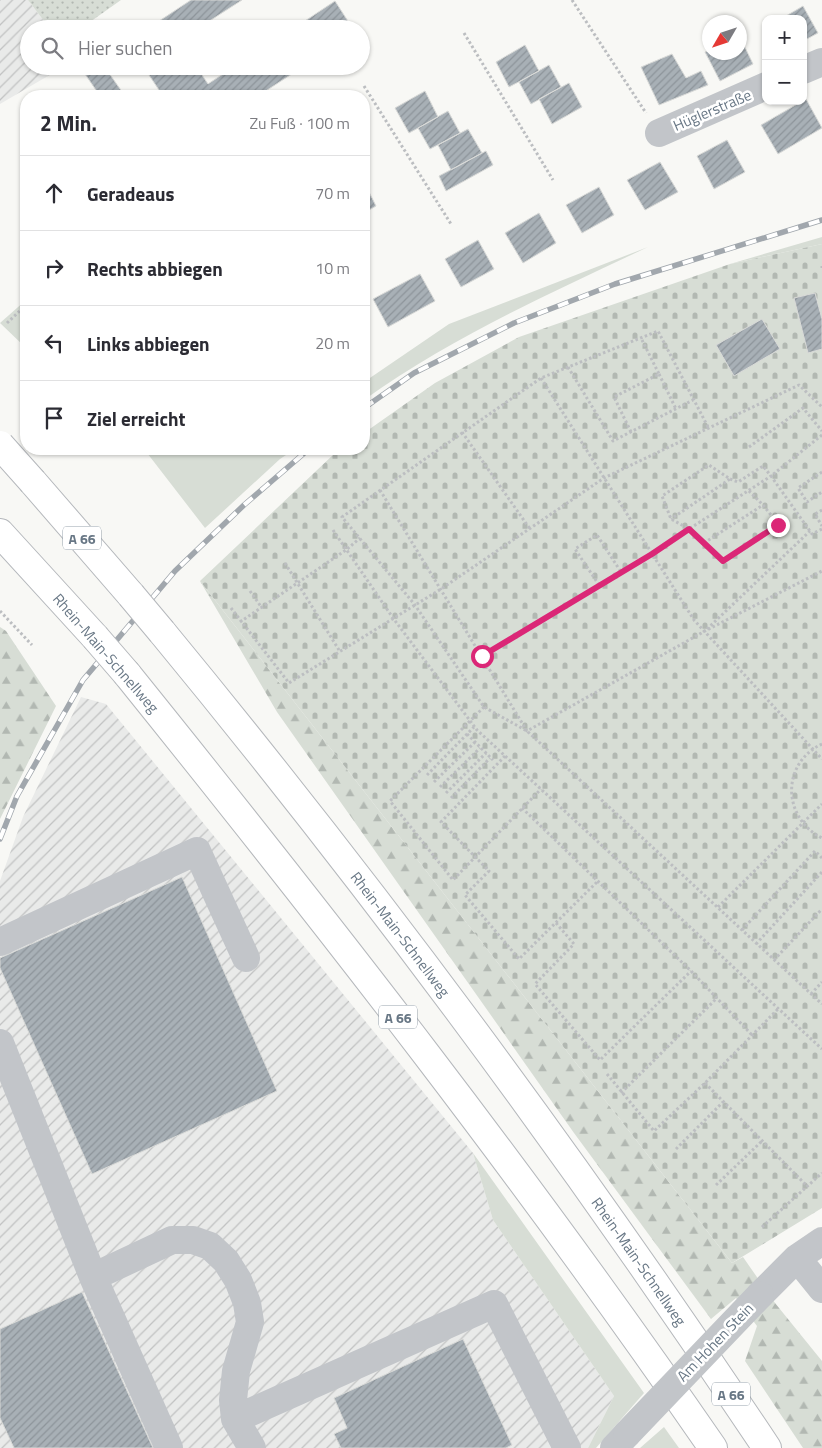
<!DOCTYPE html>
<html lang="de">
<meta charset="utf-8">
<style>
body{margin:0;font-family:"Titillium Web",sans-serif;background:#f2f2f3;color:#2b2b33}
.controls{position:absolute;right:15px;top:15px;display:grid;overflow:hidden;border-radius:10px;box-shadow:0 1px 4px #0004}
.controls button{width:45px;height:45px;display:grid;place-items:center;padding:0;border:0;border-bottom:1px solid #e1e1e2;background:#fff;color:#2b2b33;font:25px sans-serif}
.compass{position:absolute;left:702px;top:15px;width:45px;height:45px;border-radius:50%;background:#fff;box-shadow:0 1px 4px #0004;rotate:231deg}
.stop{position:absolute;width:15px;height:15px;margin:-11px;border:4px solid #db2777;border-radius:50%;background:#fff}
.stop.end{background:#db2777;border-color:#fff;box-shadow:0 1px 5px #0008}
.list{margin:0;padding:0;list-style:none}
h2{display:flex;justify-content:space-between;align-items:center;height:65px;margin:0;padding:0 20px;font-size:21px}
h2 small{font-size:16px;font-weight:400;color:#7c7c81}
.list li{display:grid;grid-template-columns:32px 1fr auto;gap:15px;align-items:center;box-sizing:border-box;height:75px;padding:0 20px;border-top:1px solid #e1e1e2}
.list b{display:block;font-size:19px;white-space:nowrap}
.list em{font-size:16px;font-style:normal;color:#7c7c81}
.icon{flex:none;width:28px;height:28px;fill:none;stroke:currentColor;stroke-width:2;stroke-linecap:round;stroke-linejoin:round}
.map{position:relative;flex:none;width:822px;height:1448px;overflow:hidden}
.search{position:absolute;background:#fff;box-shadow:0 1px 4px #0004;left:20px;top:20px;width:350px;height:55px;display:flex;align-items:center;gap:12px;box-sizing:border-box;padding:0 18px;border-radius:28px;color:#7c7c81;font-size:19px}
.panel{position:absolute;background:#fff;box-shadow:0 1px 4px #0004;left:20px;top:90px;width:350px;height:365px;border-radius:20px}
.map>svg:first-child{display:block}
</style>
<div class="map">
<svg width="822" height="1448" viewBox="0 0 822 1448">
<defs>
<pattern id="industrial-furrows" width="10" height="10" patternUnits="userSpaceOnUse" patternTransform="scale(1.25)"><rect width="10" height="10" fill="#e9eae9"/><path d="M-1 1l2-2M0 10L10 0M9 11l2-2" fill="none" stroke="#c1c2c2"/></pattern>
<pattern id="forest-firs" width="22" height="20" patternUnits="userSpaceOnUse" patternTransform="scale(1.25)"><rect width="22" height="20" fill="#d7ddd5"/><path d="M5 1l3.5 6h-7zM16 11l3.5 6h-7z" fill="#b2b8b2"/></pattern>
<pattern id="cemetery-stones" width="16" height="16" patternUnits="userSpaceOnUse" patternTransform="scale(1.25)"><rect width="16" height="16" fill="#d7ddd5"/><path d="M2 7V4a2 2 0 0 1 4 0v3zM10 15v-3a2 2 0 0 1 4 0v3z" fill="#b2b8b2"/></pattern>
<pattern id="garden-dots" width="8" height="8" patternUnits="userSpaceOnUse" patternTransform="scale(1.25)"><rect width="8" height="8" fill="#d7ddd5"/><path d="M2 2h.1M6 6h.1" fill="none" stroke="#b2b8b2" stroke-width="1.8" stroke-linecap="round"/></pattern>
<pattern id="building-hatch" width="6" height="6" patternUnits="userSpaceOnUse" patternTransform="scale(1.25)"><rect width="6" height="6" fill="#a8b0b6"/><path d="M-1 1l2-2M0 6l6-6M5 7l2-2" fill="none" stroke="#8d949a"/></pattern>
</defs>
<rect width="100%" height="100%" fill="#f8f8f5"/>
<path fill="url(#industrial-furrows)" d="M0 0H28L50 29H29V66H65L0 104Z
M81 697 106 704 473 1153 493 1220 614 1396 588 1448H0V881L23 817Z"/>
<path fill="#d7ddd5" d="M822 237V244L730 264Z
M648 247C551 293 452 337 364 400V382L449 324Z
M26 300V348L0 323Z
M144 449H295L280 459 205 528Z
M473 1153 644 1393 596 1448H588L614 1396 493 1220Z
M664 1427 679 1448H640Z"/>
<path fill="url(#forest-firs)" d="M200 581 732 1263 743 1257 775 1303 822 1361V1448H803L745 1361 757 1326 736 1298 711 1319 574 1133 277 712Z
M0 627 6 631 56 706 0 819Z"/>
<path fill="url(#cemetery-stones)" d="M822 244V1208L732 1263 200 581 334 454 342 449H364V433L435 383 519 337 730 264Z"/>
<path fill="url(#garden-dots)" d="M28 0H121L80 29H50Z"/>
<path fill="url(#building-hatch)" stroke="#d9dad8" d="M191 0H242L197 29H147Z
M335 1 353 29H293Z
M803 6 818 33 803 41V19H781Z
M740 37 753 64 720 81 705 52 710 50V52H740Z
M525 45 539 71 509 87 496 62Z
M672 54 686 78 701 71 708 85 659 105 641 67Z
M549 65 561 87 531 104 519 82Z
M97 66H104L125 96H100L85 74Z
M143 66H196L208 84 235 66H304L258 96H176L173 92 163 96Z
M569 83 582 107 552 124 539 99Z
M425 91 438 117 409 133 395 108Z
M806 99 822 128 778 154 761 125Z
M448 111 460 133 430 149 418 128Z
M468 129 482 153 451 170 438 145Z
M727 140 745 172 714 189 697 156Z
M486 151 493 165 446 191 439 176Z
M660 162 678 192 645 210 627 180Z
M364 182 376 206 364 213Z
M599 187 614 215 582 233 566 205Z
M539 213 556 243 523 263 505 233Z
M478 240 494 269 461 287 445 259Z
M420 274 435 301 388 327 373 299Z
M815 293 822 319V349L808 353 794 298Z
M762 319 780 349 734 376 716 345Z
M182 877 277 1091 92 1174 0 968V958Z
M82 1292 153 1448H14L0 1418V1329Z
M463 1339 512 1445 506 1448H341L334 1434 347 1428 334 1398Z"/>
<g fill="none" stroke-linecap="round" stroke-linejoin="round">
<g stroke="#b5b8bc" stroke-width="30">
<g id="highway">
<path d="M33 482 131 595"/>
<path d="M0 533 95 637"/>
<path id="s1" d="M162 632C378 894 579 1166 767 1448"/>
<path d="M127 674C330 926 529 1181 713 1448"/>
</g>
</g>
<path stroke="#bcbec1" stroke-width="3" stroke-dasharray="2.5 2.5" stroke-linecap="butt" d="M572 0 646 113
M464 33 553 180
M364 86 451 224
M822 266V268
M7 323 26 305
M568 367 613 441 693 400
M659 374 676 409
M541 378 694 620 822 759
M708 427 658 331 541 378 342 517 415 605 484 707 527 731 822 1004
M462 432 530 529
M631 432 614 397 659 374 641 338
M822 435 771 476 812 534 822 529
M749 447 803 408 822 431
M822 472 798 488 807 502 822 492
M730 479 738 482 763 466 771 476 689 529 723 561 779 525 763 505 748 490
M380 490 527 731 705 631 822 571
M822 510 815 514 822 526
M333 530 393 618 477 730 822 1049
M704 543 763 505
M285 563 339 650
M599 585 575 549 597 535 621 572
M250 591 262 608
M231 608 289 683 441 589 604 478 799 385 822 407
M0 611 32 645
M240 622 346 550 360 538
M707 629 810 531
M482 656 652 554 689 529 671 519 662 496 709 465 730 479 671 519
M484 707 390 801 453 880 541 789
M467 734 493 760
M822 744C781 763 782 818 822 838
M505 756 441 822 489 871 465 895 519 959 598 881
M427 775 474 727
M434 782 475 742
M440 787 480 748
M446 793 486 753
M451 798 490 758
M522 808 691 971 752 1035
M718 907 822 804
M556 923 574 944 535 984 600 1060 691 971
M742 930 815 851 822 858
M756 944 822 872
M774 960 822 909
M811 994 822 982
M607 1074 654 1131 705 1083 778 1009
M705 1083 807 1186
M621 1093 717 998
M676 1149 723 1102
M716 1185 762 1141
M762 1227 822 1173"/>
<path stroke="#c2c5c9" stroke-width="28" d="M803 70 822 62
M659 133 766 86
M0 942 197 851 246 958
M0 1043 93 1277 169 1448
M797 1258 822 1289
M93 1277 172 1240H193L210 1246 226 1261 238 1280 247 1303 250 1322 236 1371 233 1400 235 1419 252 1448
M760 1295 797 1258 822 1241
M235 1419 494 1304 567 1448
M614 1448 627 1434"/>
<use href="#highway" stroke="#fff" stroke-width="28"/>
<g stroke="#a1a7ad" stroke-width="5.5">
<path id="rail" d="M364 408 414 373 514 323 615 284 822 220
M0 839 17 796 83 680 175 571 244 505 309 449"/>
</g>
<use href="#rail" stroke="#fff" stroke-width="4" stroke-dasharray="11" stroke-linecap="butt"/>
<g stroke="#b5b8bc" stroke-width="30" stroke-linecap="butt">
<path id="highway-bridge" d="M0 445 33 482
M131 595 162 632
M95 637 127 674"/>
</g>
<path stroke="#c2c5c9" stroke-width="28" d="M627 1434 760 1295"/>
<use href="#highway-bridge" stroke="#fff" stroke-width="28"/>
</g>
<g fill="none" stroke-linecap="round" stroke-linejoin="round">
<path stroke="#db2777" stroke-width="6" d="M482 656 652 554 689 529 723 561 778 525"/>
</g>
<g text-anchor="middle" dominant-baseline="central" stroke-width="5" stroke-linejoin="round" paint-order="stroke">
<g fill="#fff" stroke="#95a0aa" stroke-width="1">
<rect x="63" y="526.5" width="38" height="23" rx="4"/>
<rect x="379" y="1005.5" width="38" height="23" rx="4"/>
<rect x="712" y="1382.5" width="38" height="23" rx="4"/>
</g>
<g font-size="14" font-weight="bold" fill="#687785">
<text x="82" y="538">A 66</text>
<text x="398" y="1017">A 66</text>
<text x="731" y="1394">A 66</text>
</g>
<g font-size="15" fill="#687785" stroke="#fff">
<text transform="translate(712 110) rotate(-23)">Hüglerstraße</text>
<text transform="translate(106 653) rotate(49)">Rhein-Main-Schnellweg</text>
<text stroke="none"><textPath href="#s1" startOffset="385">Rhein-Main-Schnellweg</textPath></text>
<text stroke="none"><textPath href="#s1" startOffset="790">Rhein-Main-Schnellweg</textPath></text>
<text transform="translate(715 1342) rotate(-46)">Am Hohen Stein</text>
</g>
</g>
</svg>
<div class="controls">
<button>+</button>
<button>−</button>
</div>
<svg class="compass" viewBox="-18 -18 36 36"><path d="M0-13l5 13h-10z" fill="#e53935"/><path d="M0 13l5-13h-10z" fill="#7c7c81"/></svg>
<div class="stop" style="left:482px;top:656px"></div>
<div class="stop end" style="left:778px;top:525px"></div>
<div class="search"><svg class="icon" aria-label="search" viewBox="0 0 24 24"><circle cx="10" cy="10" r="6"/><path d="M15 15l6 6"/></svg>Hier suchen</div>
<section class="panel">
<h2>2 Min.<small>Zu Fuß · 100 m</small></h2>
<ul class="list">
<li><svg class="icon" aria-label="ahead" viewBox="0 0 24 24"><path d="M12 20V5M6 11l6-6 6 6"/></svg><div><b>Geradeaus</b></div><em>70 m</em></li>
<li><svg class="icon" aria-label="right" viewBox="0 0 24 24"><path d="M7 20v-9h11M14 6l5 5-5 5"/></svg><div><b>Rechts abbiegen</b></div><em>10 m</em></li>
<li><svg class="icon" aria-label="left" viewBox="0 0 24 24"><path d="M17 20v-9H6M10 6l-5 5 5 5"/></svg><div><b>Links abbiegen</b></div><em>20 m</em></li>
<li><svg class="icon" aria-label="arrive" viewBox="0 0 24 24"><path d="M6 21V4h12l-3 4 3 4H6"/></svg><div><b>Ziel erreicht</b></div></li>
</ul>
</section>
</div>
